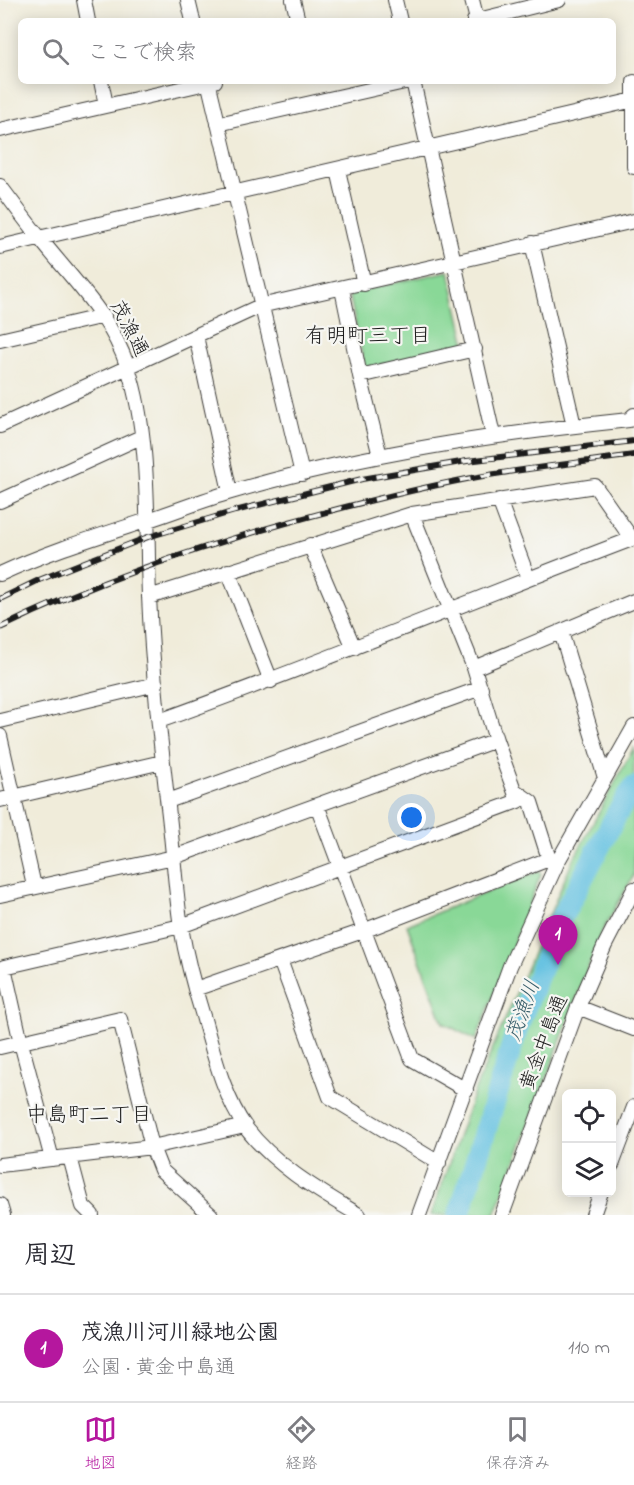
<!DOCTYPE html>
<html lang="ja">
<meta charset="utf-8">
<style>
body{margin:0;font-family:"Indie Flower","Klee One",sans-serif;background:#f7f7f7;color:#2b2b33}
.controls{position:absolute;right:18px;bottom:18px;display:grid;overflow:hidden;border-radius:9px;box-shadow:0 3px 15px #0003}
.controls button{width:54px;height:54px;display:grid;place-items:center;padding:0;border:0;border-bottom:2px solid #e1e1e2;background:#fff;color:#2b2b33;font:30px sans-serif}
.you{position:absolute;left:412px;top:818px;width:21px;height:21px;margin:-15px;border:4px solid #fff;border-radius:50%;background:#1a73e8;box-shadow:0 0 0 9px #1a73e833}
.badge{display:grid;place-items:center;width:39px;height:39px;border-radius:50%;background:#b5179e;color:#fff;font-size:20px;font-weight:700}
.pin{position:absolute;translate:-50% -50px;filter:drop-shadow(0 2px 3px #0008)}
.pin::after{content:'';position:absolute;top:32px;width:21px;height:18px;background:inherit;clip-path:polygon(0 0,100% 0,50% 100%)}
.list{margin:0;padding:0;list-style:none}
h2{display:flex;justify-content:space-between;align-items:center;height:78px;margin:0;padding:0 24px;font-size:26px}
h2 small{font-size:20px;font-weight:400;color:#7c7c81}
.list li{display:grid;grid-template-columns:39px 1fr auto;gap:18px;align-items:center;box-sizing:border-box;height:108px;padding:0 24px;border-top:2px solid #e1e1e2}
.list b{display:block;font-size:22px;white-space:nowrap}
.list p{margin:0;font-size:20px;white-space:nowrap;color:#7c7c81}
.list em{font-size:20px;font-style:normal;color:#7c7c81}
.icon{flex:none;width:33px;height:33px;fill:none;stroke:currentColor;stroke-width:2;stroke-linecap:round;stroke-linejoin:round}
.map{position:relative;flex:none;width:634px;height:1215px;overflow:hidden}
.search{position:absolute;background:#fff;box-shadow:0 3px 15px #0003;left:18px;right:18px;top:18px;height:66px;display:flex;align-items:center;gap:15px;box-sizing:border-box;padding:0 21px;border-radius:9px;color:#7c7c81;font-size:22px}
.sheet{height:186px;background:#fff}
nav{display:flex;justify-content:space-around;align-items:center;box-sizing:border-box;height:84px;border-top:2px solid #e1e1e2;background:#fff;font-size:16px;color:#7c7c81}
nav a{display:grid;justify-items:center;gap:3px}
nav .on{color:#b5179e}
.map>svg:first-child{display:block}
</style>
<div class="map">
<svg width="634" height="1215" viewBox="0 0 634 1215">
<rect width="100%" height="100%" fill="#f6f6f2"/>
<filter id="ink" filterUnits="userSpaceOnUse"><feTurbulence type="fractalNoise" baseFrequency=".0167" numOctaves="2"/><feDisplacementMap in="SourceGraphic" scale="12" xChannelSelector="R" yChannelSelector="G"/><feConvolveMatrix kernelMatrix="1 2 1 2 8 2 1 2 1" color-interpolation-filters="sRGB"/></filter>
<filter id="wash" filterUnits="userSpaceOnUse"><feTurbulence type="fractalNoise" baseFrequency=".008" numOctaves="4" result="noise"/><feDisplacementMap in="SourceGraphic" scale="24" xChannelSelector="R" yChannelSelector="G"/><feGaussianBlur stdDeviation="1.35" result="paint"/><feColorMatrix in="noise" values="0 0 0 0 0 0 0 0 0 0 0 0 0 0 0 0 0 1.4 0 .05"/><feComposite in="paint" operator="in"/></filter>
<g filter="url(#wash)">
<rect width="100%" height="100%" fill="#f0ecda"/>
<path fill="#89d897" stroke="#527a5a" stroke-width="1.5" d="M449 271 466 345 365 368 349 293Z
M634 747V875L601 933 495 1215H431L474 1092 572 862Z
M539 871 541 874 476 1040 443 1023 407 925Z"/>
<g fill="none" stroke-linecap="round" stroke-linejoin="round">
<path stroke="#63c1e1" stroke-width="22" d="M459 1215 520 1020 546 956 552 935 618 812 634 787"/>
</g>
</g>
<g filter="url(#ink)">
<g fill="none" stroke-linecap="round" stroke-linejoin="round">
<g stroke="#3c3b38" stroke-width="16">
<path id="minor" d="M84 0 88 21
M188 0 193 21
M293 0 298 21
M395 0 400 21
M472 0 477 20
M474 21 559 0
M101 81 106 105
M208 81 302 474
M413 81 493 435
M634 82V167
M218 124 409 81
M0 130 215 81
M338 170 364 284
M0 186C13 203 25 220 38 236 72 280 110 313 128 368 151 438 146 523 149 596 152 666 160 737 168 807 173 847 175 887 181 927 186 957 194 987 203 1016 213 1051 224 1098 246 1128 275 1166 319 1191 359 1215
M532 243 574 426
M0 247 634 100
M342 289 360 376 380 456
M196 336 230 492
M0 340 104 316
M360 376 475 349
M0 426 260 306 634 221
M499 500 528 578
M0 501 141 437
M310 545 354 648
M228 571 271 681
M0 574C47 552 96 537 145 521 174 512 202 500 231 492 361 454 495 434 629 420L634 415
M149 597 412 514 595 486 632 539C474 599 318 664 159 721
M561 632 605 778
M474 668 634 601
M0 721 156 684
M0 736 34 886
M514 790 531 802 549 859
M0 800 162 762
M168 801 481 688
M317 805 412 1059 466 1090
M0 895 174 857 496 740
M280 960 330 1097 439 1163
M195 989 363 931 549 859 558 861 634 727
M578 1007 634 1029
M0 1047 120 1019 152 1147 245 1126
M70 1157 83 1206 92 1215
M52 1159 21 1043 4 967 181 926 518 801 496 740 474 668 412 514
M0 1165 152 1147 161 1170 211 1215
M612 1165 634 1107
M0 1205 3 1215
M419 1215 510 966 558 861
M502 1215 578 1007 605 945 634 889
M593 1215 601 1192"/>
</g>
<use href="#minor" stroke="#fff" stroke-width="14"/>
<g stroke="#1c1c1c" stroke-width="6">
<path id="rail" d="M0 599 39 580 148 537 235 511 362 479 467 461 634 441
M0 628C92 583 187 551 286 523 347 506 409 490 472 478 525 468 580 463 634 455"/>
</g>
<use href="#rail" stroke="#f6f6f2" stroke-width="4" stroke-dasharray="11" stroke-linecap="butt"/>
</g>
</g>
<g text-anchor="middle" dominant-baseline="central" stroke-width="4.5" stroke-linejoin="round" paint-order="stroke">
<g font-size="20" fill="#1c1c1c" stroke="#f6f6f2">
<text transform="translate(128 329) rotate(63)">茂漁通</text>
<text transform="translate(545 1043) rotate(-69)">黄金中島通</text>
</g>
<g font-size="21" fill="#1c1c1c" stroke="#f6f6f2">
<text x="368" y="337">有明町三丁目</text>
<text x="89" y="1116">中島町二丁目</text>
</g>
<g font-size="21" font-style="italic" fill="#385e6b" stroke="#f6f6f2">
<text transform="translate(524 1011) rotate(-70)">茂漁川</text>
</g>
</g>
</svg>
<div class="controls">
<button><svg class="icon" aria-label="locate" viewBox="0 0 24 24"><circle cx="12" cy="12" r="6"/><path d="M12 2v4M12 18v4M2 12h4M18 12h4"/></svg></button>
<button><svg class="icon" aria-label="layers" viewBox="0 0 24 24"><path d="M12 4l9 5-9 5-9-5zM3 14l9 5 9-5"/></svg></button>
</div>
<div class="you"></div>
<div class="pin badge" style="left:558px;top:965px">1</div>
<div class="search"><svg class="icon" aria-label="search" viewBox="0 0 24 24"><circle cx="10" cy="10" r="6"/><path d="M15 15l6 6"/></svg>ここで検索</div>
</div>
<section class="sheet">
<h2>周辺<small></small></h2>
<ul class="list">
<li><span class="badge">1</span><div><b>茂漁川河川緑地公園</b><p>公園 · 黄金中島通</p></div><em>110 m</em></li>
</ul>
</section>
<nav>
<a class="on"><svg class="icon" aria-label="map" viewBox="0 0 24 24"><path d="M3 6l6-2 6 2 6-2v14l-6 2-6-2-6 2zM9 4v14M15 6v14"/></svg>地図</a>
<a><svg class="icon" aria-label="directions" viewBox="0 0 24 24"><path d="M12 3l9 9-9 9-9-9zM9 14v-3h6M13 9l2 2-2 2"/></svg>経路</a>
<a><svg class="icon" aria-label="saved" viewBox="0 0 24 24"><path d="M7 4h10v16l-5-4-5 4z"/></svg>保存済み</a>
</nav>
